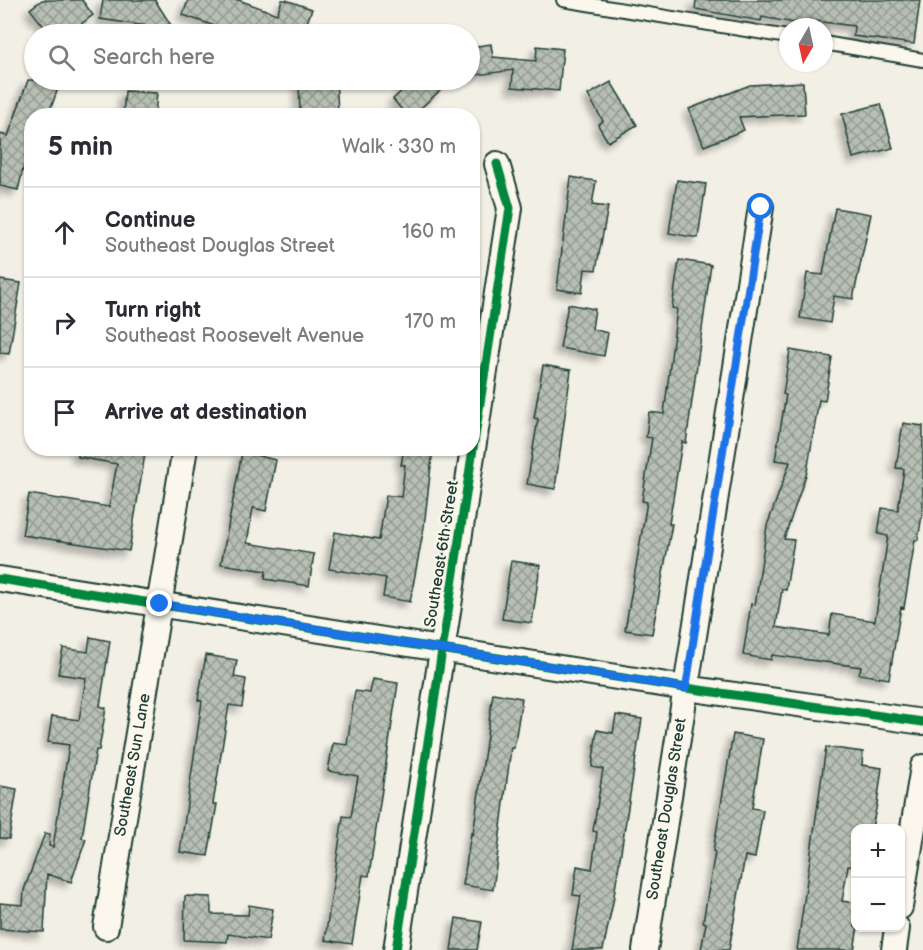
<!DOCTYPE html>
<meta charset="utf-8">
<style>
body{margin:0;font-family:"Balsamiq Sans",sans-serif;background:#f7f7f7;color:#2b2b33}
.controls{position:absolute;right:18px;bottom:18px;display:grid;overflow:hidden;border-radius:12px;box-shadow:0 2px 4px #0004}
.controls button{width:54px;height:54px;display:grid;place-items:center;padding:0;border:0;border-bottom:2px solid #e1e1e2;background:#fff;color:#2b2b33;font:30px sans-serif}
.compass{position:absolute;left:779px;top:18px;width:54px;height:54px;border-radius:50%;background:#fff;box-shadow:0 2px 4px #0004;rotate:189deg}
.stop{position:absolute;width:18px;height:18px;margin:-14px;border:4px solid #1a73e8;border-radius:50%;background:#fff}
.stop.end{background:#1a73e8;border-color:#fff;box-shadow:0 2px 6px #0008}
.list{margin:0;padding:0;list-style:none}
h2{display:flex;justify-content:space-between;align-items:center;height:78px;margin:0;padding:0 24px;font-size:26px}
h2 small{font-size:20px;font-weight:400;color:#7c7c81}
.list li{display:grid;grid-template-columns:39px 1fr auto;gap:18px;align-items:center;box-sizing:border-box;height:90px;padding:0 24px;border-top:2px solid #e1e1e2}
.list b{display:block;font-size:22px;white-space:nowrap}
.list p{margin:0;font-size:20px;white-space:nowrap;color:#7c7c81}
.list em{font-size:20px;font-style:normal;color:#7c7c81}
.icon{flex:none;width:33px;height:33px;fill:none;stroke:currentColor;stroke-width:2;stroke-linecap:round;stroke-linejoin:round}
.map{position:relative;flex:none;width:923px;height:950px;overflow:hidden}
.search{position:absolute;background:#fff;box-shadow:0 2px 4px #0004;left:24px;top:24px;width:456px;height:66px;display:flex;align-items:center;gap:15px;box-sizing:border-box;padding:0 21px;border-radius:33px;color:#7c7c81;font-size:22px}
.panel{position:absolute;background:#fff;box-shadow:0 2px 4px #0004;left:24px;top:108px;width:456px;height:348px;border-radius:24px}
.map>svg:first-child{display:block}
</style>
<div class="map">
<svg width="923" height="950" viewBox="0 0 923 950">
<defs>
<pattern id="building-cross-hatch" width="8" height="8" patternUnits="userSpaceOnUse" patternTransform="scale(1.5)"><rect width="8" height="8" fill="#b7beb3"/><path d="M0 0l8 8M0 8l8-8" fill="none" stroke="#949c92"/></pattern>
<filter id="shadow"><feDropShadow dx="-5.5" dy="5.5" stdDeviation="3" flood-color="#0004"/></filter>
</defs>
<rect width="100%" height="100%" fill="#f2f0e5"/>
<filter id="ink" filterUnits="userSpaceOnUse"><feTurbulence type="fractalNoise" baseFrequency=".0167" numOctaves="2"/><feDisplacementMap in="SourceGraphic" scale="12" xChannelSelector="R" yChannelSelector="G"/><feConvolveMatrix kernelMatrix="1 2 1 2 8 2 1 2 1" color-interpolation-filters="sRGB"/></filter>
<g filter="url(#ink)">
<path fill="url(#building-cross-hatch)" stroke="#1f3d34" stroke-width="1.5" filter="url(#shadow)" d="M42 0H82L93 15 68 34H50L30 9Z
M103 0H155L174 30 100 19Z
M188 0H239L277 14 282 0H286L312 9 303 34H257L234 26 232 32 183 15Z
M696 0H920L914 44 853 36 854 26 806 20 805 25 762 17 761 21 695 9Z
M491 44 493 57 536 61 537 46 563 49 559 91 512 87 513 70 470 76V47Z
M28 80H61L48 116H32V133L18 190 0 186V134L8 136Z
M299 80H336L338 110 300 113Z
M400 80H435L443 88 412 116H407L393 99 406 87Z
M611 82 637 125 608 142 598 125 603 121 588 95Z
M803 82 805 114 739 117 744 130 704 146 689 109 750 85Z
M125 91 157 93 155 116H123Z
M881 104 893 148 853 158 842 114Z
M571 177 596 181 592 205 608 207 596 270 585 269 582 293 557 289Z
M677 180 706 184 698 238 669 233Z
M835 208 871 214 853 299 834 296 830 323 800 318 807 273 823 275Z
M679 260 711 265 686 443 682 442 669 524H672L652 634 625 630 647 502 642 501 652 438 646 437 649 412 664 414 677 309 672 308Z
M0 280 21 283 9 354 0 353Z
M568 304 595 309 592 329 608 333 604 356 560 348Z
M790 350 832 357 825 401 819 400 807 472 784 539 794 540 786 590 782 589 776 627 829 635 832 614 875 621 888 536 878 534 882 508 898 510 904 469 896 468 903 423 923 426V509L918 540H915L904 608 901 607 889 679 859 674 861 667 772 655 771 660 743 655 751 604 755 605 767 526 790 462 775 460 786 395 783 394Z
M543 365 571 370 555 489 527 484 538 419 534 418Z
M78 448H146L129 551 22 535 29 494 109 507 117 464 78 457Z
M404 448H433L424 527 410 602 383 597 386 578 329 569 335 532 379 540 386 495 401 497 405 465H401Z
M242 452 276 460 266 511 253 508 247 543 314 554 309 586 265 579 266 571 221 564Z
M511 561 540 565 532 623 502 619Z
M90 637 110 641 100 706 106 708 99 750H96L82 838 86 839 71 882 47 874 44 932 0 929V903L23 905 24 890 45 833 50 834 49 846 53 847 69 745 48 742 52 716 79 720 86 678 58 674 63 648 88 652Z
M206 655 237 660 234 677 246 679 242 707 229 705 213 804H217L208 856 180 852 202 701 198 700Z
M373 679 398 683 369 876 363 875 352 944 325 940 343 816 351 817 358 776 328 771 333 743 347 745 355 691 370 693Z
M493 693 522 698 514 748H511L493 890 463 885 471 833 473 834Z
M616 715 642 719 613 902 603 950H572L581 896 573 895 577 866 592 869 597 832 593 831 603 769 592 767 597 730 613 733Z
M733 734 763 739 752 808 763 810 755 858 745 856 729 950H701L706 923 703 922 715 852 713 851Z
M826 747 863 752 862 765 882 768 877 804 872 828H855V867L848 866 842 901 855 903V927H858L854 950H797Z
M0 786 17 789 9 839 0 838Z
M185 896 211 897V914L248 915 249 905 273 909 268 940 228 934 227 942 184 940Z
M456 918 482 922 477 950H451Z"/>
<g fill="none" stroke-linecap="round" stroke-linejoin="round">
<g stroke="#1f3d34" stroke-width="16">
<path id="service" d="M563 0 788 37
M824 43 923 60"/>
</g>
<g stroke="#1f3d34" stroke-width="28">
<path id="minor" d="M0 579 686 688 923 722
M900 907 923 767
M106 927 185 448
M396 950 510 208 497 164
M645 950 761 207
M894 950 897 928"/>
</g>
<use href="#service" stroke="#fbf7ec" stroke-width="12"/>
<use href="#minor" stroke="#fbf7ec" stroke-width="24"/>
<g stroke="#fbf7ec" stroke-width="13">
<path id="cycleway" d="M0 579 686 688 923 722
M396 950 510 208 497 164"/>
</g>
<use href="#cycleway" stroke="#00873e" stroke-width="9"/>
</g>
</g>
<g fill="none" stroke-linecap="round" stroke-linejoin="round" filter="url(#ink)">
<path stroke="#1a73e8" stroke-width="8" d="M160 604 686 688 761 207"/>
</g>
<g text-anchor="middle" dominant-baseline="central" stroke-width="4.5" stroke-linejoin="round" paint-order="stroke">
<g font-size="16" fill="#1f3d34" stroke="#fbf7ec">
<text transform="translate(442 554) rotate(-81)">Southeast 6th Street</text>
<text transform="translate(133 765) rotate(-80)">Southeast Sun Lane</text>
<text transform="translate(667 809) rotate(-81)">Southeast Douglas Street</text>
</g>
</g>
</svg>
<div class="controls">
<button>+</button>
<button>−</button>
</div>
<svg class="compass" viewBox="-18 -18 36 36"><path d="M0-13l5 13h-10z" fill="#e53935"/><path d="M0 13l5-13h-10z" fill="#7c7c81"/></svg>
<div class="stop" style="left:761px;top:207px"></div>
<div class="stop end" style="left:160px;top:604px"></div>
<div class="search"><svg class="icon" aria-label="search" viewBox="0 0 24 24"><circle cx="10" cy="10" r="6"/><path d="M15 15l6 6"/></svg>Search here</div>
<section class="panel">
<h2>5 min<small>Walk · 330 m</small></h2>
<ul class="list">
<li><svg class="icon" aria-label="ahead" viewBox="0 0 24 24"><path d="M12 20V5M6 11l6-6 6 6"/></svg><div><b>Continue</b><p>Southeast Douglas Street</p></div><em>160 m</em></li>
<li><svg class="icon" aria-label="right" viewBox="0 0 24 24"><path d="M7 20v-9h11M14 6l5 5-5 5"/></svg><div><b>Turn right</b><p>Southeast Roosevelt Avenue</p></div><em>170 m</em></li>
<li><svg class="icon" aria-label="arrive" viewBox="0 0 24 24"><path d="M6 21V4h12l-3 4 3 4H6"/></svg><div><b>Arrive at destination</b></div></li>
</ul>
</section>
</div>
